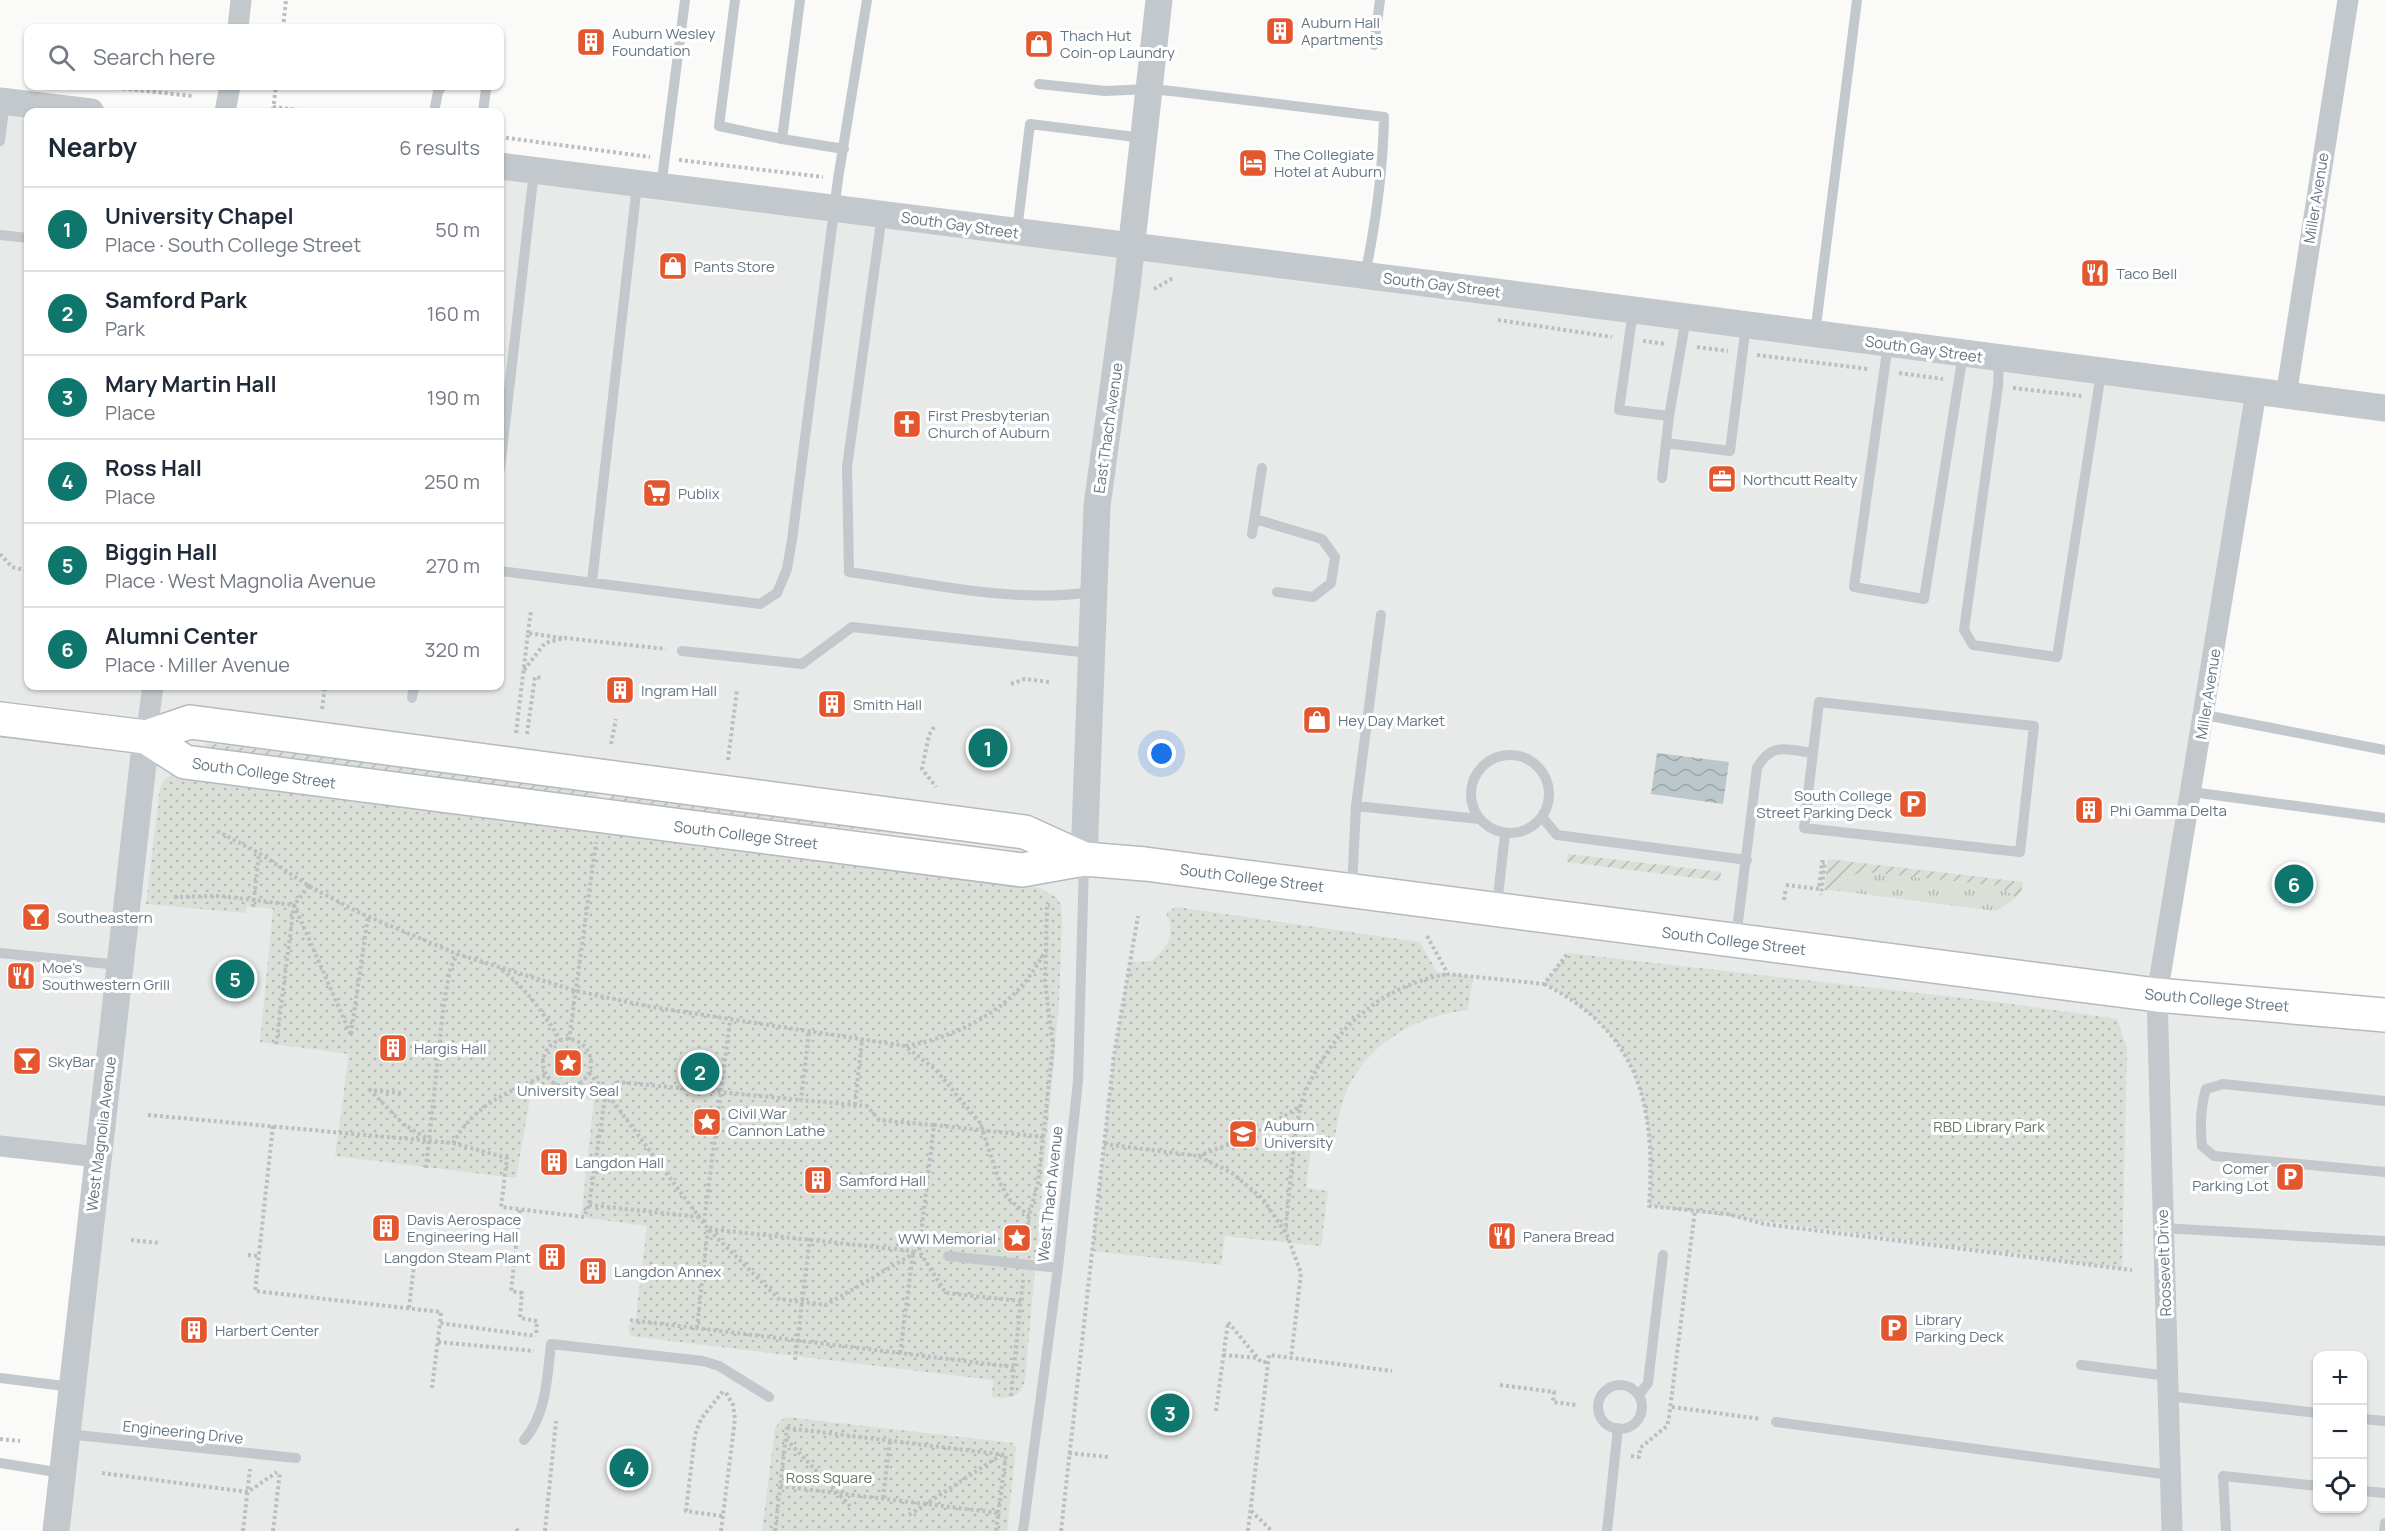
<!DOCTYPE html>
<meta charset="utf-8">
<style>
body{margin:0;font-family:Manrope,sans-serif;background:#f2f2f3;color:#1f2937}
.controls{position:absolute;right:18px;bottom:18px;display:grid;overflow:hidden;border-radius:12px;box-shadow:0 2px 4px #0004}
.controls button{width:54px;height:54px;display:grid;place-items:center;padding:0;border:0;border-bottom:2px solid #e0e1e3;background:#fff;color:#1f2937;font:30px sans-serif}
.you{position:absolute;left:1162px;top:754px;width:21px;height:21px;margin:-15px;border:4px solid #fff;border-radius:50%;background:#1a73e8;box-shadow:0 0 0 9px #1a73e833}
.badge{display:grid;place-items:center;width:39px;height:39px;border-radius:50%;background:#0f766e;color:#fff;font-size:20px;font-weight:700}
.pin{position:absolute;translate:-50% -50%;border:3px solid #fff;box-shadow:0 2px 6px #0006}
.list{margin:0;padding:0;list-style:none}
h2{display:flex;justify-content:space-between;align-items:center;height:78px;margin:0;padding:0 24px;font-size:26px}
h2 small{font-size:20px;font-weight:400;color:#747a83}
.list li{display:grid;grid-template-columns:39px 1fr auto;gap:18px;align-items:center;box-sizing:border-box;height:84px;padding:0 24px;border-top:2px solid #e0e1e3}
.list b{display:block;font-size:22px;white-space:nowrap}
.list p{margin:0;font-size:20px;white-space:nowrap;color:#747a83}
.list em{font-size:20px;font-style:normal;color:#747a83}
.icon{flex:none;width:33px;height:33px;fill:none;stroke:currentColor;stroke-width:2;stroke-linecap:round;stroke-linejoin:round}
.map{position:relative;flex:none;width:2385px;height:1531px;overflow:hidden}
.search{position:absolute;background:#fff;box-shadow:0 2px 4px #0004;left:24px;top:24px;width:480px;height:66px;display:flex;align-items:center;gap:15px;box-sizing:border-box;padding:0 21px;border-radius:12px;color:#747a83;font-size:22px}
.panel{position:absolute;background:#fff;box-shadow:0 2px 4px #0004;left:24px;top:108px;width:480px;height:582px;border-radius:12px}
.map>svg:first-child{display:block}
</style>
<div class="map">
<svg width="2385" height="1531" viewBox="0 0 2385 1531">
<defs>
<pattern id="grass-tufts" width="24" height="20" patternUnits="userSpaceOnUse" patternTransform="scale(1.5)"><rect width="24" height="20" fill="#dadfd7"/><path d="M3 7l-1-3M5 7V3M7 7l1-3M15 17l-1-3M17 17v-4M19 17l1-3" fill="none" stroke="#b4b9b4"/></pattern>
<pattern id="park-dots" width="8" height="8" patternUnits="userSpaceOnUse" patternTransform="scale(1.5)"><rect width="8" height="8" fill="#dadfd7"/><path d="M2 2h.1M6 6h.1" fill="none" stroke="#b4b9b4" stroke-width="1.8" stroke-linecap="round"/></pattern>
<pattern id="garden-furrows" width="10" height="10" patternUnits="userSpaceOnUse" patternTransform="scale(1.5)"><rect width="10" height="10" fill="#dadfd7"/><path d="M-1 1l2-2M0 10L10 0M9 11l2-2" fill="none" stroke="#b4b9b4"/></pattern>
<pattern id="water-waves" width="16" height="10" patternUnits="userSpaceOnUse" patternTransform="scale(1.5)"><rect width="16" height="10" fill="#bbc7cb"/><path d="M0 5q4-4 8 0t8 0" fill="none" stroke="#9ca6aa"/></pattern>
</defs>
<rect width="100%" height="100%" fill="#fafaf8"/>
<path fill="#e8e9e9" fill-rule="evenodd" d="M0 101 28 112V686H500V166L2256 392 2157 995 2385 1018V1531H56L98 1157 0 1146ZM2318 1356H2362V1508H2318Z"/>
<path fill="url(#grass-tufts)" d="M1865 872 2000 886 2016 898 1996 911 1839 891C1845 879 1851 874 1865 872Z"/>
<path fill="url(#park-dots)" d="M173 774 1040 888 1056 897 1061 905 1062 922 1059 1002 1025 1380C1020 1399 1009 1399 992 1397L993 1380 631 1336 628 1327 636 1317 647 1226 581 1217 594 1100 531 1092 516 1178 335 1156 349 1054 260 1042 273 909 247 906 246 913 146 904 160 788 165 779Z
M1176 907 1420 942 1437 972 1473 977 1468 1010C1416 1015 1365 1045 1345 1095 1339 1112 1336 1131 1333 1149L1311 1148 1306 1188 1328 1191 1321 1246 1225 1236 1221 1265 1092 1251 1114 1055 1130 962 1151 961C1167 949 1177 933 1166 913Z
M1568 953 1998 1002 2117 1019 2127 1049 2122 1268 1649 1206C1656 1107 1640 1032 1544 984Z
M787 1417 1013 1443 1016 1448 1007 1531H762L775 1428 780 1421Z"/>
<path fill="url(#garden-furrows)" d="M206 743 601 791 595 801 204 753Z
M614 793 1003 845 606 803Z
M1568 854 1721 872 1720 881 1567 862Z
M1828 859 2023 882 2021 892 2016 898 2000 886 1865 872C1851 874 1845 879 1839 891L1824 890Z"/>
<path fill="url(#water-waves)" d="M1657 753 1729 762 1723 804 1651 794Z"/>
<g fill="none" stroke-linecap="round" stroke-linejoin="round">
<g stroke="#b5babe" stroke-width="36">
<path id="primary" d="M0 719 146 737 190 722 1025 832 1084 859
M146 737 185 762 1022 870 1084 859 1145 864 2157 995 2385 1015"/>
</g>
<path stroke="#bbbfc2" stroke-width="4" stroke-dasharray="3 3" stroke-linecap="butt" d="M283 28 286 0
M99 86 192 96
M273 107 316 112
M273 110 276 86
M500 137 650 157
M679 160 823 177
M1154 289 1173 278
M1498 320 1612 337
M1643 341 1666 344
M1697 347 1728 351
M1757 355 1868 369
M1899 373 1943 379
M2013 388 2082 396
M0 554 12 567 28 571
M528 633 531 611
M524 670 545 643 565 638 666 649
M1011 684 1025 679 1049 682
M322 709 325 686
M934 727 929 735 922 769 936 787
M516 733 528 633 562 638
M527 734 535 677 542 678
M611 744 616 719
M728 760 737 690
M217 831 259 853 309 886 360 913 457 954 499 967 576 991 652 1007 905 1046 936 1070 980 1123 1000 1183 1010 1200 1029 1216
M1786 885 1819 889 1822 862H1825L1821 895
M309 886 294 905 351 1035
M174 897 221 896 294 905 276 1046
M1784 900 1786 888
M253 907 259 853
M1427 936 1448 974 1544 984 1568 953
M502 970C527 989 544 1014 561 1041
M1544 984C1640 1032 1656 1107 1649 1206L1728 1214 1764 1224 2132 1270
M809 1033 801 1100 867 1106 879 1120 934 1125
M351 1034 368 916
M543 1063a24 24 0 1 1 48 0a24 24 0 1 1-48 0Z
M569 1040 596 842
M906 1046C946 1039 987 1021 1016 992 1028 981 1037 964 1046 951
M589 1073 606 1092 708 1229 779 1299 826 1305 913 1254V1251
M401 1093 370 1090 403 1124 428 1139
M855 1105 862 1039
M148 1115 453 1143C476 1103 507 1093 546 1075
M273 1126 255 1291 441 1312 440 1323
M716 1131 695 1129 697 1113 718 1115
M453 1143 507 1158 501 1207 584 1217 589 1205 606 1092 618 1082 801 1100
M1104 1144 1198 1156 1232 1173 1263 1199 1287 1235 1301 1273 1291 1358
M1198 1156 1251 1136 1299 1107
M426 1168 444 1002 450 970 457 954
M589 1205 699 1217
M520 1210 511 1291 522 1293 520 1318 537 1321 536 1335
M704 1222 730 1021
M709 1229 913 1251
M1285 1232C1290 1191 1292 1148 1300 1108 1303 1094 1311 1079 1318 1067 1346 1017 1391 984 1448 974
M131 1240 159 1243
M1025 1249 1029 1216 1038 1183 1053 1046 1045 982 1047 905H1050
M248 1255 258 1256
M1021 1301 946 1293 919 1251 934 1125 1044 1137
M409 1308 414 1265
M630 1320 1014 1367
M697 1328 708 1229
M438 1342 534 1351
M900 1353 913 1254
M1223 1355 1258 1358
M795 1360 810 1238
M1500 1385 1554 1392 1553 1402 1576 1405
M432 1388 440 1323 536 1336
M1011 1396 1023 1280
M1672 1407 1761 1419
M1216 1411 1228 1322 1261 1362H1268
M787 1428 1006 1455 996 1531
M0 1439 20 1441
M786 1439 852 1508
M1069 1453 1108 1457
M1631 1456 1639 1457 1640 1448 1667 1426 1669 1417 1695 1210
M102 1473 248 1492 277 1472
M780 1486 999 1513
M883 1498 890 1441
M1251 1511 1272 1531
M909 1515 1001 1455
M722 1516 686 1511 695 1435 701 1419 724 1390
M516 1529 518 1531
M243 1531 250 1469
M273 1531 280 1472
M545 1531 556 1421
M721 1531 735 1419 733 1405 725 1391
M775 1531 787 1427 785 1426
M1061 1531 1114 1055 1138 916
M1248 1531 1269 1355 1392 1371"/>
<path stroke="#c3c8cc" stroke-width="10" d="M735 0 719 126 782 139
M800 0 782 139 844 149
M1374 45 1380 0
M1039 84 1105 91 1149 89 1171 91 1384 117C1383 172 1376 222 1365 275
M434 112 438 92 442 86
M483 112 486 89 484 86
M0 141 5 102
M661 187 685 0
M882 215 847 467 849 572C929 583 1012 604 1092 592
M1017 231 1030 124 1143 138
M0 235 28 238
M1633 311 1619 410 1669 416 1662 478
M1815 334 1857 0
M1888 344 1854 587 1924 599 1963 354
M1999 359 1998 386 1964 630 1973 645 2057 657 2101 373
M1669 416 1686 318
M1666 443 1730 451 1746 325
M500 469 534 171
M1255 519 1322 539 1335 557 1331 583 1313 597 1277 592
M1252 534 1262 468
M500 571 760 604 777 593 787 569 792 540 838 179 867 0
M592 582 637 185
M682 651 802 664 852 627 1090 653
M412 698 414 686
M1819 702 2034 726 2020 852 1804 828Z
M2205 715 2385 750
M1471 794a39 39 0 1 1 78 0a39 39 0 1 1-78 0Z
M2192 792 2385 818
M1356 806 1479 819
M1542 817 1557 835 1747 860
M1352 888 1356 806 1381 615
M1497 905 1505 834
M1736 938 1757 768C1772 741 1787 750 1813 753
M0 953 119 965
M2385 1101 2223 1084 2206 1089C2200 1108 2200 1126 2202 1146L2214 1156 2385 1172
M2163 1228 2385 1241
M948 1256 1058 1268
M2081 1365 2168 1376
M0 1378 72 1387
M1598 1407a22 22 0 1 1 44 0a22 22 0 1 1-44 0Z
M1639 1395 1648 1383 1663 1255
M2168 1396 2318 1413
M2362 1419 2385 1421
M1776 1422 2170 1475
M67 1434 296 1458
M524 1440C547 1414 547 1377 551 1344L703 1361 719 1366 769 1397
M0 1463 62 1473
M2362 1491 2385 1493
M1023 1531 1058 1268 1078 1081 1084 862
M1607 1531 1618 1428
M2226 1531 2223 1476 2318 1486
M2384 1531 2385 1523"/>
<path stroke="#c3c8cc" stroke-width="21" d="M238 28 241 0
M225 112 230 86
M2286 396 2348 0
M146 737 153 686
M0 1146 98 1157
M2172 1531 2157 995 2256 392"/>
<path stroke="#c3c8cc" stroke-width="27" d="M0 101 91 112
M500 166 1496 292 2385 408
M1084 859 1097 506 1127 286 1159 0
M56 1531 146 737"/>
<use href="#primary" stroke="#fff" stroke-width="33"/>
</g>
<defs>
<g id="building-square" transform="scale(1.5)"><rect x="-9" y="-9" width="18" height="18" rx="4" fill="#e4572e" stroke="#fff"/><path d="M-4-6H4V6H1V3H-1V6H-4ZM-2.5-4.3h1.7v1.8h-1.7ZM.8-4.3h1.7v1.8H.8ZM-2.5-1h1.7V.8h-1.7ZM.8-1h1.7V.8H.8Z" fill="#fff"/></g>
<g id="shop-square" transform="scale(1.5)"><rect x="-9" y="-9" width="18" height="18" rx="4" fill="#e4572e" stroke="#fff"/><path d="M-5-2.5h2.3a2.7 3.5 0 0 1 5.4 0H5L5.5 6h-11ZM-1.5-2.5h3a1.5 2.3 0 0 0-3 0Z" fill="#fff"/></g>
<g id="hotel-square" transform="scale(1.5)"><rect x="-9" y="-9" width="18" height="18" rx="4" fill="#e4572e" stroke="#fff"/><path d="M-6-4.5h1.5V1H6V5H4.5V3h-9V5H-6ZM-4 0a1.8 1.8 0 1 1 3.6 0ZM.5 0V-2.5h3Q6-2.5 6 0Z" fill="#fff"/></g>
<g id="restaurant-square" transform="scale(1.5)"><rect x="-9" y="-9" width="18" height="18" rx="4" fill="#e4572e" stroke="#fff"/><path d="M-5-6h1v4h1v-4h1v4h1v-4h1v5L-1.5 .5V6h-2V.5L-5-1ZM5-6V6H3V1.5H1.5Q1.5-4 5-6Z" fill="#fff"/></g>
<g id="church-square" transform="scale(1.5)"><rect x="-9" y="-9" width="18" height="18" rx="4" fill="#e4572e" stroke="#fff"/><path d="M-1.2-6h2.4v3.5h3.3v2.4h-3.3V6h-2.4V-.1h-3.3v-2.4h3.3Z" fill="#fff"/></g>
<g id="office-square" transform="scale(1.5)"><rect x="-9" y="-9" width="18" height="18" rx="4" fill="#e4572e" stroke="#fff"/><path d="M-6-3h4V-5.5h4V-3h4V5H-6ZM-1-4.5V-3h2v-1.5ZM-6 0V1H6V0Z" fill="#fff"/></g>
<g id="supermarket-square" transform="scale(1.5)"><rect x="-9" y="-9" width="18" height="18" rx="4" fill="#e4572e" stroke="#fff"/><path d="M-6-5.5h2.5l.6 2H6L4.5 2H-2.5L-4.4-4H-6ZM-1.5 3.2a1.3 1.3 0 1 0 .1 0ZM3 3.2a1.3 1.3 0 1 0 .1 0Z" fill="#fff"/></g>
<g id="parking-square" transform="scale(1.5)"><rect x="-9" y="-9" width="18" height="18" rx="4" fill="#e4572e" stroke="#fff"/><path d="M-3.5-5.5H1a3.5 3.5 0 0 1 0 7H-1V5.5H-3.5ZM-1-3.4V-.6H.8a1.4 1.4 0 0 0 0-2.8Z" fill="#fff"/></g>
<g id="bar-square" transform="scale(1.5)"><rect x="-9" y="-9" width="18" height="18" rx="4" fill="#e4572e" stroke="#fff"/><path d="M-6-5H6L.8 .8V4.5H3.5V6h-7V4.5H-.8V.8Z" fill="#fff"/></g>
<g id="sight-square" transform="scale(1.5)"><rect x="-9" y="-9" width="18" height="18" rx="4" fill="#e4572e" stroke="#fff"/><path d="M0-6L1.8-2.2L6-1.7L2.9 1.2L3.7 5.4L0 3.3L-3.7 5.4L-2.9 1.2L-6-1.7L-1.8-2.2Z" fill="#fff"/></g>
<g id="university-square" transform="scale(1.5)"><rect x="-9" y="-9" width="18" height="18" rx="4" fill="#e4572e" stroke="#fff"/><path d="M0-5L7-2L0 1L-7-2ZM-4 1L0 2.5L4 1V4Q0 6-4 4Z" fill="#fff"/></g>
</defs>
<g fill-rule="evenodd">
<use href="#building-square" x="1280" y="31"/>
<use href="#building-square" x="591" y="42"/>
<use href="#shop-square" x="1039" y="44"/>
<use href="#hotel-square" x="1253" y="163"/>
<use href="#shop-square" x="673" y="266"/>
<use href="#restaurant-square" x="2095" y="273"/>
<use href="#church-square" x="907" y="424"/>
<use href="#office-square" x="1722" y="479"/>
<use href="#supermarket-square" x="657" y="493"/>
<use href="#building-square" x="620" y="690"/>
<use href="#building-square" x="832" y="704"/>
<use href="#shop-square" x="1317" y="720"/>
<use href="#parking-square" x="1913" y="804"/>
<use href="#building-square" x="2089" y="810"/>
<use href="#bar-square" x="36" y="917"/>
<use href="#restaurant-square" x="21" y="976"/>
<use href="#building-square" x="393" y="1048"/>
<use href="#bar-square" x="27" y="1061"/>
<use href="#sight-square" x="568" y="1063"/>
<use href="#sight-square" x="707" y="1122"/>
<use href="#university-square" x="1243" y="1134"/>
<use href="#building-square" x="554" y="1162"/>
<use href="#parking-square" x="2290" y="1177"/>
<use href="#building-square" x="818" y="1180"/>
<use href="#building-square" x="386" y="1228"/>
<use href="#restaurant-square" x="1502" y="1236"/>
<use href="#sight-square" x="1017" y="1238"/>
<use href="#building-square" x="552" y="1257"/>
<use href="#building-square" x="593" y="1271"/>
<use href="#parking-square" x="1894" y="1328"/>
<use href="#building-square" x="194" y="1330"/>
</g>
<g text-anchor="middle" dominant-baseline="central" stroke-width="6" stroke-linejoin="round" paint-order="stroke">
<g font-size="15" fill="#657683" stroke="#fff" text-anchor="start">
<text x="1301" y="22">Auburn Hall<tspan x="1301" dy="17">Apartments</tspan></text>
<text x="612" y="33">Auburn Wesley<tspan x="612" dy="17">Foundation</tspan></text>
<text x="1060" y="35">Thach Hut<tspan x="1060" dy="17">Coin-op Laundry</tspan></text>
<text x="1274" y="154">The Collegiate<tspan x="1274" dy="17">Hotel at Auburn</tspan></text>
<text x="694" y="266">Pants Store</text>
<text x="2116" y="273">Taco Bell</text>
<text x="928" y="415">First Presbyterian<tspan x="928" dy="17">Church of Auburn</tspan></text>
<text x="1743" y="479">Northcutt Realty</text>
<text x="678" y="493">Publix</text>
<text x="641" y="690">Ingram Hall</text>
<text x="853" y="704">Smith Hall</text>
<text x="1338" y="720">Hey Day Market</text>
<text x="1892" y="795" text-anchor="end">South College<tspan x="1892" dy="17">Street Parking Deck</tspan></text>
<text x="2110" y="810">Phi Gamma Delta</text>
<text x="57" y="917">Southeastern</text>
<text x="42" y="967">Moe's<tspan x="42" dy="17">Southwestern Grill</tspan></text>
<text x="414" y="1048">Hargis Hall</text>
<text x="48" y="1061">SkyBar</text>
<text x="568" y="1090" text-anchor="middle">University Seal</text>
<text x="728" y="1113">Civil War<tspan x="728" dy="17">Cannon Lathe</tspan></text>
<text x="1264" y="1125">Auburn<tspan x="1264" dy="17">University</tspan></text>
<text x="575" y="1162">Langdon Hall</text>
<text x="2269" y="1168" text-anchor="end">Comer<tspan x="2269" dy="17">Parking Lot</tspan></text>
<text x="839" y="1180">Samford Hall</text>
<text x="407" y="1219">Davis Aerospace<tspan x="407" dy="17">Engineering Hall</tspan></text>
<text x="1523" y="1236">Panera Bread</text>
<text x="996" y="1238" text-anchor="end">WWI Memorial</text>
<text x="531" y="1257" text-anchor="end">Langdon Steam Plant</text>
<text x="614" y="1271">Langdon Annex</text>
<text x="1915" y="1319">Library<tspan x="1915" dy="17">Parking Deck</tspan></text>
<text x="215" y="1330">Harbert Center</text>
</g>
<g font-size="15" fill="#657683" stroke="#fff">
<text transform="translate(2316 198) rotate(-81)">Miller Avenue</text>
<text transform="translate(960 225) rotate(8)">South Gay Street</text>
<text transform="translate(1442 285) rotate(7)">South Gay Street</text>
<text transform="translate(1924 349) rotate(8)">South Gay Street</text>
<text transform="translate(1108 428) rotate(-82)">East Thach Avenue</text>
<text transform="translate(2208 694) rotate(-81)">Miller Avenue</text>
<text transform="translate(264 773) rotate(8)">South College Street</text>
<text transform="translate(746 835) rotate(7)">South College Street</text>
<text transform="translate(1252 878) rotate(7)">South College Street</text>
<text transform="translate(1734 941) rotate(7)">South College Street</text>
<text transform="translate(2217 1000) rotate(5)">South College Street</text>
<text transform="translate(101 1134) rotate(-83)">West Magnolia Avenue</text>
<text transform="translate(1050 1194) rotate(-84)">West Thach Avenue</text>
<text transform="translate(2164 1263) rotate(-92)">Roosevelt Drive</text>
<text transform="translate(183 1432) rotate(6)">Engineering Drive</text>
</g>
<g font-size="15" fill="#687a64" stroke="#fff">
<text x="1989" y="1126">RBD Library Park</text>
<text x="829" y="1477">Ross Square</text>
</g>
</g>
</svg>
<div class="controls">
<button>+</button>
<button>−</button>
<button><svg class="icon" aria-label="locate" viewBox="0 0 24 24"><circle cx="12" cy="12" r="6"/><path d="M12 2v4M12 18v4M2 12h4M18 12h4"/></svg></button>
</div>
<div class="you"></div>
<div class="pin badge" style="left:988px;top:748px">1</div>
<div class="pin badge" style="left:700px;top:1072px">2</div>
<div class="pin badge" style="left:1170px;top:1413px">3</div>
<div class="pin badge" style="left:629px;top:1468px">4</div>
<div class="pin badge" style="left:235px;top:979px">5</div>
<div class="pin badge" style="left:2294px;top:884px">6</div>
<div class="search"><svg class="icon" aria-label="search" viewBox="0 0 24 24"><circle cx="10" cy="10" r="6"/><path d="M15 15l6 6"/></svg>Search here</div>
<section class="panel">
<h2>Nearby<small>6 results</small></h2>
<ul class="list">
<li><span class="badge">1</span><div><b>University Chapel</b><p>Place · South College Street</p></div><em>50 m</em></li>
<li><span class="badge">2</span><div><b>Samford Park</b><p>Park</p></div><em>160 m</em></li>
<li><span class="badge">3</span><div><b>Mary Martin Hall</b><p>Place</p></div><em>190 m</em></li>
<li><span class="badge">4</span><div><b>Ross Hall</b><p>Place</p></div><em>250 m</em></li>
<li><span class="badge">5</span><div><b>Biggin Hall</b><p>Place · West Magnolia Avenue</p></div><em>270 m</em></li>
<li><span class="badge">6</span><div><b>Alumni Center</b><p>Place · Miller Avenue</p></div><em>320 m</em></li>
</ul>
</section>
</div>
